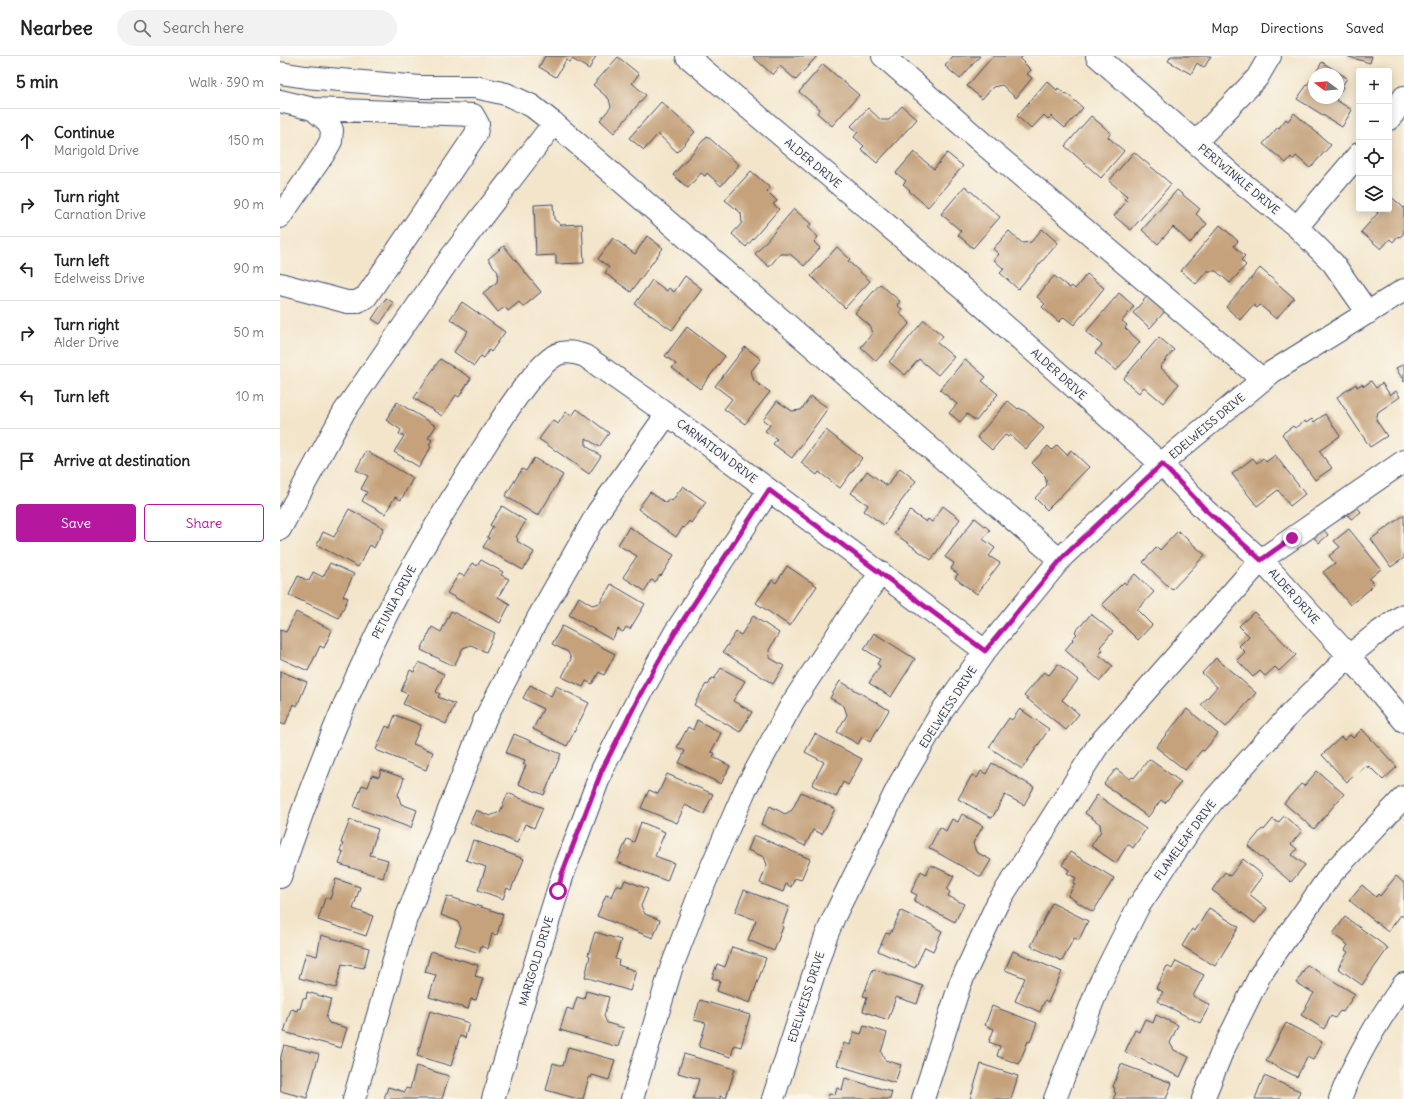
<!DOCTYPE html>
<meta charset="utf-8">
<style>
body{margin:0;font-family:Delius,sans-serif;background:#f2f2f2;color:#222}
.controls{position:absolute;right:12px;top:12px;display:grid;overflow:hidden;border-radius:4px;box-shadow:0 2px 10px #0003}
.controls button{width:36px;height:36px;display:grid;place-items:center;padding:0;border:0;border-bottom:1px solid #e0e0e0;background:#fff;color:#222;font:20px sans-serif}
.compass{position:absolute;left:1028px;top:12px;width:36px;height:36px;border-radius:50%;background:#fff;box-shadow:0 2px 10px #0003;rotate:286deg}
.stop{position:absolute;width:12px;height:12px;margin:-9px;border:3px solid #b5179e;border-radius:50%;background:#fff}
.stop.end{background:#b5179e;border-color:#fff;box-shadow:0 1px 4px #0008}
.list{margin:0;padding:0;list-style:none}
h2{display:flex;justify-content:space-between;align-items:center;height:52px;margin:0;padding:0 16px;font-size:17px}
h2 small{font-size:13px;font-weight:400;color:#767676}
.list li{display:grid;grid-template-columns:26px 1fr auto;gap:12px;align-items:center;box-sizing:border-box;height:64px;padding:0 16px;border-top:1px solid #e0e0e0}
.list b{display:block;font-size:15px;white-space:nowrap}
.list p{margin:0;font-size:13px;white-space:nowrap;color:#767676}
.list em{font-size:13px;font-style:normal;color:#767676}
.actions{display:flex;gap:8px;padding:12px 16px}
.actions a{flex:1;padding:9px 0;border:1px solid #b5179e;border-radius:4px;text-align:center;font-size:14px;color:#b5179e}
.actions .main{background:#b5179e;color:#fff}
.icon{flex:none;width:22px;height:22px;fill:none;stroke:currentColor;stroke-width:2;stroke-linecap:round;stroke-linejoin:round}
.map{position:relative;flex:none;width:1124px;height:1043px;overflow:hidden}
header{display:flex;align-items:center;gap:24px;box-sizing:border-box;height:56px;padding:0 20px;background:#fff;border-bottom:1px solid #e0e0e0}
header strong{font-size:19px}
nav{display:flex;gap:22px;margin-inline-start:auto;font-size:14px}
.search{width:280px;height:36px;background:#f2f2f2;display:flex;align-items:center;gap:10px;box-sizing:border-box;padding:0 14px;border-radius:22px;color:#767676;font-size:15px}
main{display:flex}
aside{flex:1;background:#fff}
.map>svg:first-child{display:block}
</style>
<header>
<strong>Nearbee</strong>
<div class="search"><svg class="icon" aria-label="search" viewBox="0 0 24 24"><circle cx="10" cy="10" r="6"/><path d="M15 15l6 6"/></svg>Search here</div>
<nav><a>Map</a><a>Directions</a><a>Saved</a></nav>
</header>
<main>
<aside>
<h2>5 min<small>Walk · 390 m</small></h2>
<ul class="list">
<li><svg class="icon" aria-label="ahead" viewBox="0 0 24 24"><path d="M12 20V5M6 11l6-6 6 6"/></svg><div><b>Continue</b><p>Marigold Drive</p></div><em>150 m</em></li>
<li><svg class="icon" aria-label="right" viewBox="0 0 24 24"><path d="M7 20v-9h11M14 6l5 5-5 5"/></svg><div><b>Turn right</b><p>Carnation Drive</p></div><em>90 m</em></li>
<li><svg class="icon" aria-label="left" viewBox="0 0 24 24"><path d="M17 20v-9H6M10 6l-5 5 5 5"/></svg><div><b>Turn left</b><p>Edelweiss Drive</p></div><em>90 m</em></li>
<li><svg class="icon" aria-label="right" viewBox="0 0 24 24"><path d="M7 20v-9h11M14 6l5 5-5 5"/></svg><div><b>Turn right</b><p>Alder Drive</p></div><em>50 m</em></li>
<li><svg class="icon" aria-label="left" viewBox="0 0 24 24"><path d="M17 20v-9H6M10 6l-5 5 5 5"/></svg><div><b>Turn left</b></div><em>10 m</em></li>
<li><svg class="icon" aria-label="arrive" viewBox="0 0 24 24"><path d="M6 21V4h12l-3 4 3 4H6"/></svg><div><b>Arrive at destination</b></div></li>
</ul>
<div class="actions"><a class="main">Save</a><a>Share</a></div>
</aside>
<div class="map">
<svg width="1124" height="1043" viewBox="0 0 1124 1043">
<rect width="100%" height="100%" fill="#fbf7ec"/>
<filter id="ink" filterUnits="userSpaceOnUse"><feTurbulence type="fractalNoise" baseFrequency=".025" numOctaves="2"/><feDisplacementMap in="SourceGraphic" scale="8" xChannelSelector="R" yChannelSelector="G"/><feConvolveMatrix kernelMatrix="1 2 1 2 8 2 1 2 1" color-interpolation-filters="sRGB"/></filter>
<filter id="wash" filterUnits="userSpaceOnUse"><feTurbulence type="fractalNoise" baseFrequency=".012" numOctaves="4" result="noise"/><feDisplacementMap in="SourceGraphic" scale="16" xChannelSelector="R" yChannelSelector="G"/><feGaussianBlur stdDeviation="0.9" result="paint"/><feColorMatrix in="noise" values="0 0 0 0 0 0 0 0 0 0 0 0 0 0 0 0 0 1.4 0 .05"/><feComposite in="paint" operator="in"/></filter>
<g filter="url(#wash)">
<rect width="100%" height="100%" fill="#f3e5ca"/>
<g id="blocks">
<path fill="#c5a27b" d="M265 0H316L309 13 292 3 290 6 286 4 276 21 259 11Z
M474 0H537L516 24 500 10 493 19 473 1Z
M673 0H700L680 23 665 10Z
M713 0H743L740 3 751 14 747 18 752 22 736 42 722 29 713 31 702 43 687 30Z
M891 0H931L924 12 917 7 911 18 888 5Z
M1066 0H1092L1090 7Z
M338 1 359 18 352 27 366 39 334 77 320 64 331 51 329 43 313 29Z
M1042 6 1067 22 1062 30 1063 31 1058 40V18H1035Z
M543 8 579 39 552 70 537 57 540 53 519 36Z
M1034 19V42H1057L1056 44 1072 54 1062 71 1017 43Z
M767 25 777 34 778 32 785 38 786 37 803 52 785 72 771 60 768 63 764 59 751 73 737 60Z
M381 46 415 76 397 96 378 78 364 94 349 82Z
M622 50 637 63 597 107 581 93 584 90 574 81 578 76 571 70 588 52 601 64H609Z
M1014 57 1051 89 1030 112 1016 100 1013 104 1011 101 1006 107 983 88 998 71 999 72 1006 63 1008 65Z
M811 60 831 77 828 81 844 95 821 122 785 90Z
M427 80 459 109 441 130 427 117 425 120 421 117 408 132 393 119Z
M634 96 654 113 667 97 683 110 648 151 629 135 630 134 623 128 626 125 616 117Z
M854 96 891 128 851 174 834 160 847 145 844 143 847 140 829 125Z
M471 115 490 132 487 135 497 145 493 148 499 153 466 191 452 178 462 167 461 157 445 144Z
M685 130 720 161 693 192 678 179 681 175 661 158Z
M897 134 920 153 916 158 927 168 910 187 893 171 878 188 862 174Z
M1109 139 1124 152V177L1120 181 1118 180 1113 186 1110 183 1101 193 1081 176 1098 157 1093 153H1109Z
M273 148 274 163 281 169 302 168 304 207 276 208V199L256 200 254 149Z
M514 153 531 168 528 172 538 181 534 186 540 192 524 210 510 198H500L489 211 475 198Z
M940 169 958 185 954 190 965 200 961 204 966 209 950 227 936 215H927L916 228 901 215Z
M762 173 778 187 738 233 720 217 724 213 714 204 719 198 713 193 729 175 742 187 751 186Z
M367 180 383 192 351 236 325 217 329 211 318 203 333 182 355 198Z
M224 190 261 236 243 251 239 246 228 255 225 251 218 256 203 237 217 226 218 216 208 203Z
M557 191 570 203 568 205 590 225 565 252 531 220Z
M980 212 1014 242 996 263 980 249 977 252 973 249 960 264 946 251Z
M807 218 824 232 794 269 784 261 779 266 762 251 765 248 757 241 774 220 790 232 792 230 795 233Z
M405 220 422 233 392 274 355 248 372 224 387 235 389 232 394 236Z
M600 228 620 245 617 249 622 253 619 257 630 267 596 305 581 291 592 278 590 270 575 257Z
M839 237 854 250 842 265 847 269 845 272 860 286 836 315 815 297 822 289 806 276Z
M869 238 887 253 870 272 853 257Z
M106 242 114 247 100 268 92 263Z
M182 246 225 276 211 296 209 294 204 302 201 300 194 310 174 296 188 275 170 263Z
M644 264 663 280 657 287 674 301 658 319 639 303 625 319 609 306Z
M407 271 445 300 420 333 392 312 396 308 385 300Z
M879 281 894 294 880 311 899 328 883 347 864 331 859 337 843 323Z
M465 291 481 303 471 315 474 325 490 336 465 368 444 353 452 343 435 330Z
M160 303 191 322 179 341 176 339 162 360 134 342Z
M685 303 706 321 702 325 718 338 696 365 687 358 680 366 669 357 677 348 660 334Z
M1124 308V326L1116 312Z
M1091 325 1096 332 1102 327 1110 339 1116 335 1120 341 1098 356 1096 364 1107 380 1090 391 1057 341 1076 328 1077 331 1082 328 1084 330Z
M531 340 548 352 512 402 493 388 497 383 485 375 490 369 483 364 497 345 512 355 521 354Z
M728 345 738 353 739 352 746 356 764 372 746 393 730 379 728 381 725 379 712 394 697 381Z
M117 346 156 370 148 382 152 384 149 389 151 391 139 411 114 396 124 380 119 378 121 374 106 364Z
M297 353 329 377 319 391 306 382V390L321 400 309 418 259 383 273 364 278 368 286 356 292 360Z
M1045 358 1060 380 1039 395 1052 412 1035 424 1002 378 1013 370 1015 372 1025 365 1026 367 1032 363 1034 366Z
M546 374 582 402 560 432 539 416 537 419 521 407Z
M777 389 787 399 791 394 809 411 767 454 755 442 767 429 765 420 752 407 768 390 772 394Z
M86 395 133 422 121 444 115 441 105 458 82 445 87 436 81 433 88 420 76 414Z
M995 399 1025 438 1010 450 998 434 977 450 952 418 973 402 977 407 983 402 986 406Z
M254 402 283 419 258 460 225 440 242 413 246 415Z
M620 412 636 425 604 469 584 455 588 449 571 437 587 415 607 430Z
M403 430 426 446 411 467 409 465 404 472 403 471 396 481 358 453 370 436 386 447 389 443 392 445Z
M1074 447 1081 456 1071 463 1064 454Z
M222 450 246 465 236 481 238 483 237 485 254 496 243 514 203 491 209 482 207 481 213 471 210 469Z
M663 450 680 463 651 504 614 477 630 455 646 466 648 463 652 466Z
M69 453 104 472 94 492 90 489 78 511 37 489 43 476 54 481Z
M1124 459V502L1111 511 1091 483Z
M695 462 710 474 703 483 715 492 709 500 720 507 697 538 675 522 678 518 671 513 674 507 665 501Z
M1041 470 1048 479 1039 487 1031 478Z
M349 471 394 499 381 520 380 519 375 526 371 524 365 535 343 521 357 500 338 489Z
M1069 473 1101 513 1089 523 1094 528 1089 532 1090 533 1070 549 1043 516 1055 507 1049 500 1060 491 1054 485Z
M898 475 925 499 892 534 863 506 877 491 880 494Z
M201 504 223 516 221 519 229 523 218 541 230 548 220 567 167 537 179 518 184 520 192 507 197 510Z
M50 507 74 518 63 540 68 542 59 562 9 539 18 520 29 525 33 516 43 521Z
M507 510 537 530 510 570 476 547 492 524 496 527Z
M855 518 874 536 857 554 872 569 858 584 822 548 844 526 846 528Z
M331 528 365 548 350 573 346 571 343 576 338 573 332 584 289 559 299 541 312 549 320 547Z
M171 555 215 577 206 596 191 589 183 592 174 610 141 594 152 571 161 576Z
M16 556 52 574 44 592 40 590 28 615 0 602V574L6 576Z
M974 556 1016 599 999 615 995 611 985 620 980 615 973 621 957 604 965 596 959 590 969 580 959 570Z
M811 558 833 576 820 591 823 594 819 599 833 610 820 625 785 594 793 584 792 583 797 578 795 576Z
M473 560 499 577 489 594 490 602 504 610 493 628 443 596 456 576 461 579Z
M282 570 335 598 324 619 319 616 312 628 306 625 303 631 282 621 291 603 288 596 272 588Z
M594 577 635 603 611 641 589 627 600 610 597 608 600 603 584 593Z
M936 602 976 637 946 671 921 649 937 631 922 617Z
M139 606 164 618 156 636 160 638 158 641 175 648 166 668 123 648 128 638 121 635 130 614 134 616Z
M778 608 798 624 782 644 799 658 786 674 744 640 764 616 769 619Z
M441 612 465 625 453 645 472 656 460 676 414 649 426 628 428 629 432 622 434 623Z
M0 615 27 626 17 650 13 648 5 669 0 667Z
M560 625 609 654 590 686 582 681 578 688 557 676 567 659 564 650 550 642Z
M250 629 271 640 276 630 309 647 287 690 253 673 263 653 243 642Z
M740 653 769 673 742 713 709 691 729 662 732 664Z
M907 653 938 678 924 695 922 694 905 714 876 691Z
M115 659 141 669 133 688 153 696 146 714 96 694 106 670 110 672Z
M417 664 441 677 431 696 435 697 433 701 450 710 441 728 399 707 405 695 397 691 408 671 413 674Z
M1082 673 1117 711 1103 724 1089 710 1088 712 1086 709 1067 726 1042 699 1061 681 1064 684 1070 679 1073 682Z
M234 678 281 698 264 739 238 728 246 709 243 708 245 704 226 697Z
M535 678 582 703 568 729 563 726 556 741 532 729 544 706 525 696Z
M869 703 901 726 885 747 881 744 868 761 824 728 836 713 850 723 852 721 854 722Z
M712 707 754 731 744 749 725 739 712 762 678 743 692 719 697 722 701 715 706 718Z
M101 714 124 722 118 739 121 748 137 754 131 772 74 751 82 729 88 731 92 719 99 721Z
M1037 715 1064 738 1034 773 1004 747 1021 728 1024 730Z
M387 718 433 738 424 758 405 749 397 767 361 752 369 734 378 738Z
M521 736 555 753 542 778 533 774 525 790 481 768 490 750 505 758 512 754Z
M228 737 263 752 254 772 245 768 237 787 190 767 196 754 210 760 220 756Z
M817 739 866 773 853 792 848 788 836 807 811 790 821 775 820 768 805 757Z
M682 758 703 770 693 787 696 796 711 804 701 821 649 792 660 771 666 775 672 763 678 766Z
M1004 760 1022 775 1011 788 1017 793 1012 799 1025 809 1011 826 968 790 982 773 984 774 993 763 998 767Z
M70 764 98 773 90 799 108 804 103 822 59 808 63 796 60 795 63 788 61 787Z
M361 766 385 776 375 800 394 807 387 825 337 806 347 783 354 786Z
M474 779 530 803 521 824 515 822 511 831 506 828 503 836 480 827 487 809 484 801 468 794Z
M193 784 244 803 235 826H234L231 834 227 832 223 843 198 834 206 811 186 804Z
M790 796 834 822 813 856 788 840 795 828 793 827 796 822 787 817 789 814 782 809Z
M963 803 983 819 969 838 987 852 975 867 932 834 945 816 950 820Z
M651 809 674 820 667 834 670 836 668 840 684 848 675 866 634 845 637 839 631 836 641 815 646 818Z
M1116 820 1124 827V862L1121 859 1108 876 1069 844 1082 829 1096 841 1098 838 1100 840Z
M56 823 80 831 73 853 93 860 86 880 38 864 45 842 50 843Z
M345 824 368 833 361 850 365 858 380 864 373 882 317 860 326 839 331 841 336 829 342 831Z
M464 834 509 851 502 870 503 871 494 895 468 884 476 864 455 856Z
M167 840 223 858 217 879 212 878 208 893 201 890 199 897 175 889 181 872 177 865 161 859Z
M772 847 808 865 799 884 794 882 782 905 751 890Z
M929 852 959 871 935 910 902 890 912 873 915 875Z
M621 855 654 870V871L662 875 653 895 645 891 635 912 598 895 606 877 610 878Z
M1065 861 1108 892 1082 929 1058 912 1068 896 1065 894 1068 889 1053 878Z
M315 876 341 884 335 903 339 904 338 909 356 915 350 935 305 921 310 900 308 899Z
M41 879 89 892 84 912 62 908 56 932 19 922 26 897 37 900Z
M452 891 486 902 470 947 437 935 440 925 432 922 437 908 445 911Z
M151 895 198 909 195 920 203 922 196 944 191 943 188 953 149 941 156 919 145 916Z
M733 895 782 916 768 946 765 944 760 956 735 945 745 922 725 914Z
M896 905 924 919 913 940 930 949 920 967 877 945 883 936 876 932 887 910 892 913Z
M1027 909 1075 938 1063 956 1060 955 1055 962 1051 960 1044 973 1021 959 1034 937 1016 927Z
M593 913 643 930 637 948 616 941 608 964 583 955 587 941 583 940Z
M306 935 329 941 324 960 327 967 344 972 338 991 280 974 287 952 293 954 297 941 304 943Z
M27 936 51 943 46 962 49 967 67 972 61 992 4 976 11 953 17 955 18 952 20 953 23 942 26 943Z
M420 944 470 959 461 991 454 989 451 1001 419 991 426 967 414 964Z
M712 950 757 967 750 986 748 985 739 1008 717 1000 720 990 709 986 714 973 705 969Z
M150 955 189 967 185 982 180 980 171 1010 137 1000Z
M876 959 898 969 890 987 894 994 909 1001 900 1021 845 996 855 974 859 976 865 963 873 967Z
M1006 967 1042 986 1033 1004 1027 1001 1017 1021 986 1005Z
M584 970 607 977 601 996 605 1004 621 1009 615 1027 557 1009 564 987 570 989 574 976 581 978Z
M4 989 39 998 27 1042 0 1035V1004Z
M288 991 335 1004 329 1024 312 1019 311 1022 309 1021 303 1043H298L266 1034 273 1007 283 1010Z
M404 998 455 1013 446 1042 440 1040V1043H413L419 1023 398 1017Z
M701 1008 738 1020 731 1043H690Z
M841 1008 892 1027 886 1043H833L836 1037 834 1036 835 1032 833 1031Z
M136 1010 169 1020 162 1043H104L108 1031 125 1036 126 1032 130 1033Z
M984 1020 1020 1035 1017 1043H975Z
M565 1022 612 1036 610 1043H547L549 1038 555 1039 557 1032 562 1034Z"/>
</g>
</g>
<g filter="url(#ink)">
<use href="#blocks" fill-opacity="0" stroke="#3b4a6e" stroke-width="1"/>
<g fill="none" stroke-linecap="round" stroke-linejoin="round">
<g stroke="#3b4a6e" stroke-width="24">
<path id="minor" d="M407 0 696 244 881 408 926 455 981 504 1069 600 1124 665
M603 0 707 91 983 324
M817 0 957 123 1017 171 1053 207 1088 257
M0 17 26 21 140 31H195L226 38 252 50 276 69 780 504
M0 45 33 53 193 59 198 68 196 78 86 241 76 246H67L0 228
M1109 63 1114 57 1124 41
M916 86 977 22 990 0
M0 161 43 99 51 85 52 74 48 66 33 53
M1017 171 1079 98
M0 473 64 356 171 201 274 67
M0 821C26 743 55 665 91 590 125 519 168 447 211 380 224 359 256 308 278 298 287 294 297 297 305 300L387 358 705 595
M74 1043 125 865 205 663 257 564 318 456 387 358
M213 1043 283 818 322 714 363 633 396 575 489 434
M352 1043 391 913 418 842 465 734 513 646 571 558 601 517
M493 1043 545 883 554 861 620 727 662 655 705 595 783 500 881 408 992 316 1124 234
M643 1043 680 928 717 848 819 688 981 504 1124 405
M775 1043 819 929 858 851 908 777 935 742 1012 656 1069 600 1096 578 1124 559
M923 1043 942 996 980 919 1051 818 1124 741
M1060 1043C1075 1002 1099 963 1124 928"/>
</g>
<use href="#minor" stroke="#fff" stroke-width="22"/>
</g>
</g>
<g fill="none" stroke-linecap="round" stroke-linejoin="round" filter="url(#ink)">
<path stroke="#b5179e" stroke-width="5" d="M278 835 282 818 322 714 363 633 396 575 489 434 705 595 784 500 882 408 926 454 981 504 1012 482"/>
</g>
<g text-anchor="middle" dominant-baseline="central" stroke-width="3" stroke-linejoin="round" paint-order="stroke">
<g font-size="11" fill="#1b2f5e" stroke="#fbf7ec">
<text transform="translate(533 107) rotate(40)">ALDER DRIVE</text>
<text transform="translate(959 123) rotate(40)">PERIWINKLE DRIVE</text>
<text transform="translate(779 318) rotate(42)">ALDER DRIVE</text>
<text transform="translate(927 370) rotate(-40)">EDELWEISS DRIVE</text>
<text transform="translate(437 395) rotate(37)">CARNATION DRIVE</text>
<text transform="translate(1014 540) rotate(48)">ALDER DRIVE</text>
<text transform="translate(114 546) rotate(-62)">PETUNIA DRIVE</text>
<text transform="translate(668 651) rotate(-57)">EDELWEISS DRIVE</text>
<text transform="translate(905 784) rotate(-54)">FLAMELEAF DRIVE</text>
<text transform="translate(256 905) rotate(-73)">MARIGOLD DRIVE</text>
<text transform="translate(526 941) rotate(-72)">EDELWEISS DRIVE</text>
</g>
</g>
</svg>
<div class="controls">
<button>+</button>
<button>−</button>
<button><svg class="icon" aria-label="locate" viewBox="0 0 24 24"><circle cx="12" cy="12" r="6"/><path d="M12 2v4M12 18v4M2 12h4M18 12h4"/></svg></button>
<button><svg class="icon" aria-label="layers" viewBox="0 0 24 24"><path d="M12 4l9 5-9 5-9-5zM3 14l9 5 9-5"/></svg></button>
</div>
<svg class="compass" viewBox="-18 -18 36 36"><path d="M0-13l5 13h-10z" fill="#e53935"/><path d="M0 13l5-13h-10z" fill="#767676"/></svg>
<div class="stop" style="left:278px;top:835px"></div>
<div class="stop end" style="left:1012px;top:482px"></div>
</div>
</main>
